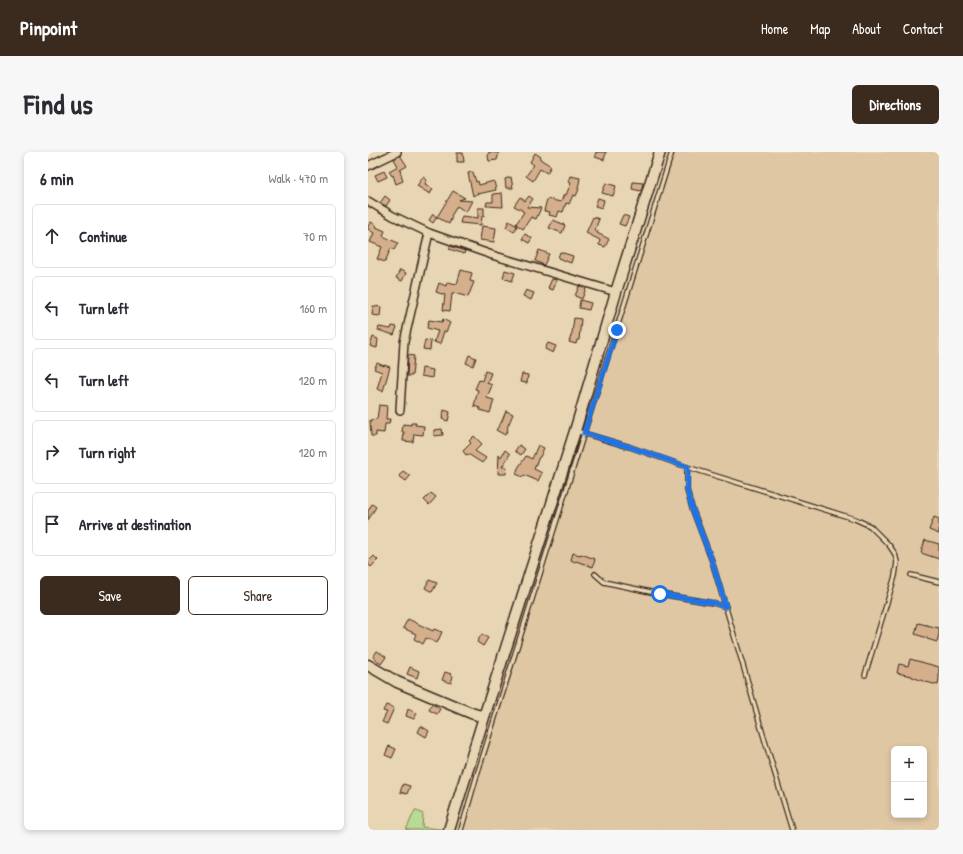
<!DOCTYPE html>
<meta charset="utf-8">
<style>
body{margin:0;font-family:"Patrick Hand",sans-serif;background:#f7f7f7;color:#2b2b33}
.controls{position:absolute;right:12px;bottom:12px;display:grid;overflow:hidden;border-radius:6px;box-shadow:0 2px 6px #0003}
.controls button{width:36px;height:36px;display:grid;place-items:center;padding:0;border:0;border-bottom:1px solid #e1e1e2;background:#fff;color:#2b2b33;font:20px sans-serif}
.stop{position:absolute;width:12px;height:12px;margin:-9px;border:3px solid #1a73e8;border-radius:50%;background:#fff}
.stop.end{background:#1a73e8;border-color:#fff;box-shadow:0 1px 4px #0008}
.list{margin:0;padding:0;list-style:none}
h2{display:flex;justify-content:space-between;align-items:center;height:52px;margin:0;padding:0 16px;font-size:17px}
h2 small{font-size:13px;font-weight:400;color:#7c7c81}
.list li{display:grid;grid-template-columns:26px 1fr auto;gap:12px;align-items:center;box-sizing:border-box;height:64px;margin:0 8px 8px;padding:0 8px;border:1px solid #e1e1e2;border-radius:6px}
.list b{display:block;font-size:15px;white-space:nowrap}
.list em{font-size:13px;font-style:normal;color:#7c7c81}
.actions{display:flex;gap:8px;padding:12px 16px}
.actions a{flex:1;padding:9px 0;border:1px solid #3b2a1e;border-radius:6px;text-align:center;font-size:14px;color:#3b2a1e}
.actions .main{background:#3b2a1e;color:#fff}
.icon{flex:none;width:22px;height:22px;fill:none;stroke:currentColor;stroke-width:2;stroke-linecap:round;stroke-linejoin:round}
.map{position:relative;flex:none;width:571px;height:678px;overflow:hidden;border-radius:6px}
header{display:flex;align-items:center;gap:24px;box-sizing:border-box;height:56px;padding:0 20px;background:#3b2a1e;color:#fff}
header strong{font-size:19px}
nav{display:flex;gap:22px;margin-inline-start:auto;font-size:14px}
.intro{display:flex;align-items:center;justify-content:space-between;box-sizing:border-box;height:96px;padding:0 24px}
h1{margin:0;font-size:28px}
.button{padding:10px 18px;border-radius:6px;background:#3b2a1e;color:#fff;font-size:14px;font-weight:700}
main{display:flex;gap:24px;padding:0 24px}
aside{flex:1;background:#fff;border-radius:6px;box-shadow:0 2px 6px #0003}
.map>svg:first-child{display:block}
</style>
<header>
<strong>Pinpoint</strong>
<nav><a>Home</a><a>Map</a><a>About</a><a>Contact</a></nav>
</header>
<div class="intro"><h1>Find us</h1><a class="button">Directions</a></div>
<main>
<aside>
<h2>6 min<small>Walk · 470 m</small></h2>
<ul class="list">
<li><svg class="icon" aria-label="ahead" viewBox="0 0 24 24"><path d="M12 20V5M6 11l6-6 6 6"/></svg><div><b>Continue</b></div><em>70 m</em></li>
<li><svg class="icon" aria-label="left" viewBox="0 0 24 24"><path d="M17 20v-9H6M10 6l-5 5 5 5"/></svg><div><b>Turn left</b></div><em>160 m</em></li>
<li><svg class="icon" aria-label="left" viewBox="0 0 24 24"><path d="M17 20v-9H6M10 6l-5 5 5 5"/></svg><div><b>Turn left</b></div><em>120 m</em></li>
<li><svg class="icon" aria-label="right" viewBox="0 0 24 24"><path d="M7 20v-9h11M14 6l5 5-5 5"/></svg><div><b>Turn right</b></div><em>120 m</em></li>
<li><svg class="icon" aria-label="arrive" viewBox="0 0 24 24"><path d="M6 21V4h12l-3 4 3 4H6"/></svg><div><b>Arrive at destination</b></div></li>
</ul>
<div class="actions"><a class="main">Save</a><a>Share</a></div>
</aside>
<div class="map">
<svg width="571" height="678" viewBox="0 0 571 678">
<rect width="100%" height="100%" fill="#e8d5b3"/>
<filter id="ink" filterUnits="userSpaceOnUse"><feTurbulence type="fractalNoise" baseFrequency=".025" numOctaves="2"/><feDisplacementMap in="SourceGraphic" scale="8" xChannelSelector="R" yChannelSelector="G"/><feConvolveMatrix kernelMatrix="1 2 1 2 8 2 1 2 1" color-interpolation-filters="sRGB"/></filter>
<g filter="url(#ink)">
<path fill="#dfc7a4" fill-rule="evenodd" d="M301 0H571V678H87ZM526 597H556V663H526Z"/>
<path fill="#b8da94" stroke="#7a8259" d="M47 658 55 662 54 675 80 678H38Z"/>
<path fill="#d5af8b" stroke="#3b2a1e" d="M121 0 131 1 129 8 121 9 120 4Z
M228 0H238L236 8 227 5Z
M89 1H95L96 10H89Z
M167 1 173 5 172 7 183 14 179 21 172 17 165 29 158 24 166 13 162 10Z
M32 3 39 14 32 18 35 29 28 32 25 23 24 24 21 19 30 14 26 7Z
M16 19 19 25 10 29 7 23Z
M105 20 108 30 110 29 111 33 126 29 128 38 110 42V41L105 44 100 21Z
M202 24 212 26 210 37H211L208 44 205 43 201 52 198 51 195 60 191 59 189 65 181 63 182 60 176 59 179 47 193 50 196 42 198 43 203 31 200 30Z
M55 25 59 28 57 32 65 37 62 42 49 34Z
M143 25 145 36H138L137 27Z
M265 30 275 31 273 39 264 37Z
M238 31 248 34 245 44 234 41Z
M85 39 97 46 91 48 104 49 98 60 89 54 83 64 84 65 81 72 69 65 65 71 61 68 65 62 69 65Z
M134 41 135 55 118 54 119 50H125V42Z
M17 44 22 48 18 54 12 51Z
M161 44 165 47 159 55 173 56 168 67 163 65 155 77 148 72 156 60 154 59V58L146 54 152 45 157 49Z
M230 46 236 48 234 56 227 54Z
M110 56H116V64H114L113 73 92 71 94 64 110 66Z
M255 63 261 65 257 74 251 72Z
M225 65 231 67 227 78 230 79 229 81 241 87 237 95 231 93 232 88 218 81Z
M185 68 197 73 194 81 181 76Z
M141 69 149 74 146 80 138 75Z
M3 70 9 74 8 75 17 79 15 84 30 91 26 98 23 96 17 110 9 107 14 95 2 90 6 81 0 77V74Z
M114 74 128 76 126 90 112 88Z
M157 82 164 86 161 91 154 87Z
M82 94 97 99 96 102 81 97Z
M171 98 181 102 176 113 167 109Z
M192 100 205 104 203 111 190 106Z
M32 118 38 121 34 129 28 126Z
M93 118 104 121 102 129 106 130 100 145 86 141V142H84L82 159 75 158 77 143 68 140 71 131 78 134 79 130 89 132Z
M137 118 147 121 144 129 135 126Z
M184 127 189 128 185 138 180 136Z
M211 134 218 136 214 147 207 144Z
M158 138 166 141 163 148 155 144Z
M212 148 223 151 221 158 211 156Z
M5 154 13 155 12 164 4 163Z
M206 166 213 167 211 188H209L208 192 201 190 204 181Z
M75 167 82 171 78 180 76 179 72 192 66 190 70 179 59 176 61 168 74 170Z
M24 174 29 175 26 183 10 178 11 175 23 177Z
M5 185 10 187 9 196 2 194Z
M57 188 63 189 62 198 55 197Z
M180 191 188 194 185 201 177 197Z
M40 203 46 204 44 224H39Z
M101 203 108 206 105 214 98 211Z
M9 211 16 214V213L22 215 15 239 9 237 14 220 6 217Z
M54 216 65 218 64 226 53 224Z
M117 219 123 221 119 231 124 233 119 246 126 248 122 261 112 258V256L106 254 110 238 107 237 111 228 114 229Z
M154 222 160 223 159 231 152 230Z
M11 253 19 254 18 267H22L21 272H17L16 281 8 280V284H3L2 268 9 267Z
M76 258 82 260 80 269 74 267Z
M138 259 145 262 139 276 140 277 137 283 128 278 133 271Z
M43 271H48L47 273 56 274 55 283 46 282 45 290 35 289 36 280H34L35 272 43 273Z
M74 277 75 283 66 284V278Z
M106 284 114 292 107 299 118 306 114 311 100 302 98 303 95 299 103 291 101 289Z
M151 293 157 297 153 303 147 299Z
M170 293 176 296 172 305H171L166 317 174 321 170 329 156 323 155 325 148 322 150 316 158 304 164 307Z
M137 298 142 302 134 315H139L138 322H130L131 303 133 305Z
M35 319 42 324 38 329 31 324Z
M63 341 68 345 61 353 56 348Z
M4 352 8 355 0 368V359Z
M566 365 571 367V382L561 378Z
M557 388 571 392V407L553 401Z
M205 401 212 403 213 402 227 407 225 415 208 409 207 410 203 408Z
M6 404 10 408 3 415 0 412V410Z
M61 428 69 431 64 440 57 436Z
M40 467 65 479 66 477 74 480 69 491 58 486 55 492 46 487 48 482 35 476Z
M550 471 571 476V482L569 490 559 487V486L547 482Z
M114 482 120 486 115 494 109 490Z
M9 499 18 505 13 512 5 505Z
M542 507 571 515V526L570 533 558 530 544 525V524L529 521 531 512 540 514Z
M42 515 51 519 49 526 39 522Z
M77 520 83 522 82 523 85 524 83 531 74 528Z
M64 552 72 557 69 562 61 558Z
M18 553 26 556 19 572 14 570 19 560 15 559Z
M40 557 49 561 46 567 38 564Z
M53 574 61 579 58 585 50 580Z
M21 594 28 597 24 606 17 603Z
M35 632 42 634 39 642 32 640Z"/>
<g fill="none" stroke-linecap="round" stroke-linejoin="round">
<g stroke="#3b2a1e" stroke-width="6">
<path id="lane" d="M208 279 262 295 319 315 487 367 502 374 521 393 527 402 529 410 527 424 497 523
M319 315V338L324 356 344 409 374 510 394 579 424 678
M227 422 236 430 292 442 345 451 358 455
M543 423 571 430
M93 678 109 623 304 0"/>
</g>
<g stroke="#3b2a1e" stroke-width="10">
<path id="street" d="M0 14 29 0
M0 49 25 64 61 81 124 103 248 140
M32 258 36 190 61 81"/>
</g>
<g stroke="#3b2a1e" stroke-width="13">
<path id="secondary" d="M0 513 29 530 103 561 116 565
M81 678 116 565 207 279 248 140 292 0"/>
</g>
<use href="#lane" stroke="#e8d5b3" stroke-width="3.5"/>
<use href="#street" stroke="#e8d5b3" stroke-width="7"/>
<use href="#secondary" stroke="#e8d5b3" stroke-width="10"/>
</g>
</g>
<g fill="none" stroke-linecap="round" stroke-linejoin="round" filter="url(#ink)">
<path stroke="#1a73e8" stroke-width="5" d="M249 178 216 281 262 295 320 315 319 338 324 356 344 409 358 455 346 451 292 442"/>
</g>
</svg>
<div class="controls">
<button>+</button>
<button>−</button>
</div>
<div class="stop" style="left:292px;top:442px"></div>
<div class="stop end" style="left:249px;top:178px"></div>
</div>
</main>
